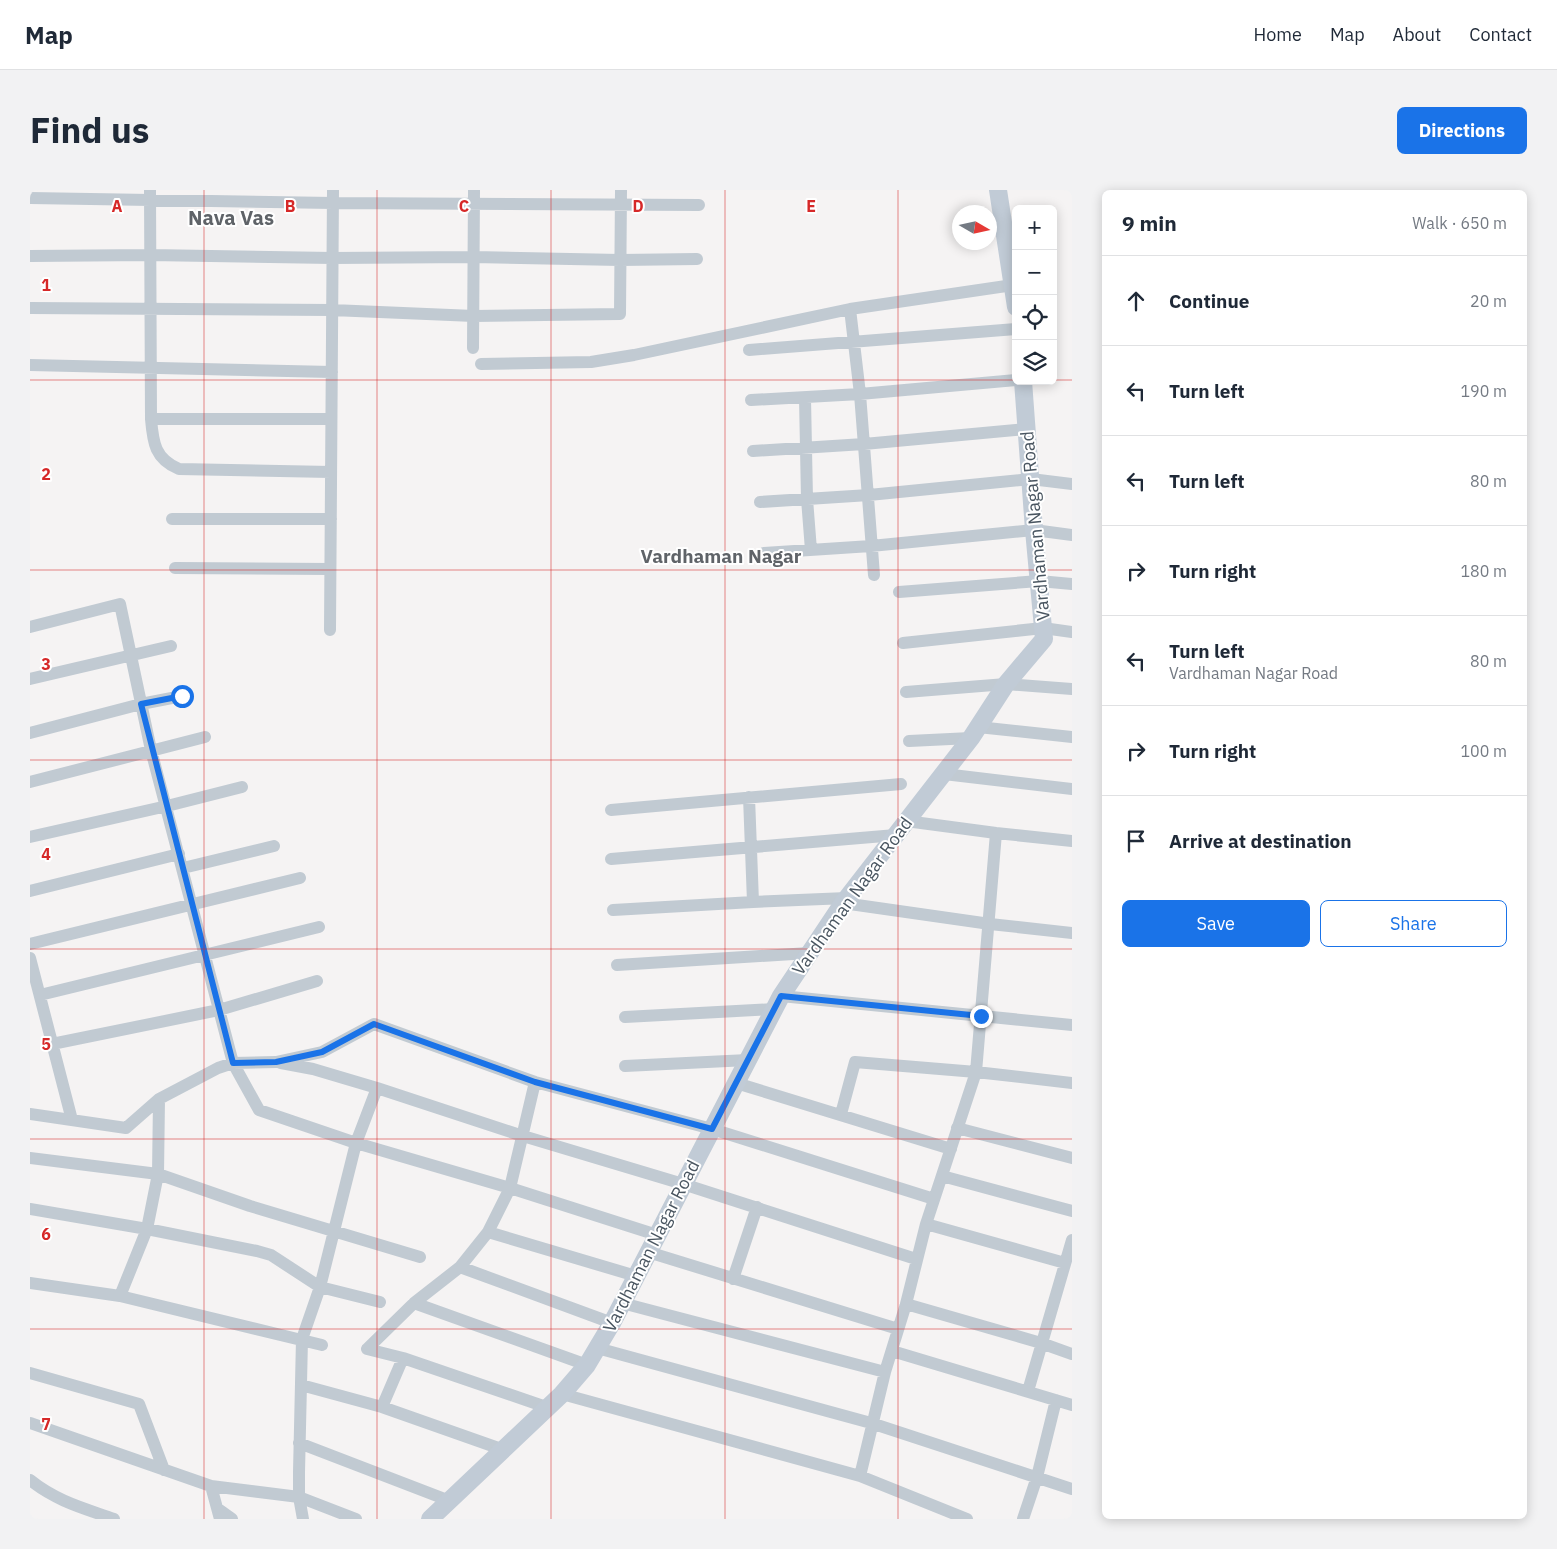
<!DOCTYPE html>
<meta charset="utf-8">
<style>
body{margin:0;font-family:"IBM Plex Sans",sans-serif;background:#f2f2f3;color:#1f2937}
.controls{position:absolute;right:15px;top:15px;display:grid;overflow:hidden;border-radius:8px;box-shadow:0 2px 12px #0003}
.controls button{width:45px;height:45px;display:grid;place-items:center;padding:0;border:0;border-bottom:1px solid #e0e1e3;background:#fff;color:#1f2937;font:25px sans-serif}
.compass{position:absolute;left:922px;top:15px;width:45px;height:45px;border-radius:50%;background:#fff;box-shadow:0 2px 12px #0003;rotate:99deg}
.stop{position:absolute;width:15px;height:15px;margin:-11px;border:4px solid #1a73e8;border-radius:50%;background:#fff}
.stop.end{background:#1a73e8;border-color:#fff;box-shadow:0 1px 5px #0008}
.list{margin:0;padding:0;list-style:none}
h2{display:flex;justify-content:space-between;align-items:center;height:65px;margin:0;padding:0 20px;font-size:21px}
h2 small{font-size:16px;font-weight:400;color:#747a83}
.list li{display:grid;grid-template-columns:32px 1fr auto;gap:15px;align-items:center;box-sizing:border-box;height:90px;padding:0 20px;border-top:1px solid #e0e1e3}
.list b{display:block;font-size:19px;white-space:nowrap}
.list p{margin:0;font-size:16px;white-space:nowrap;color:#747a83}
.list em{font-size:16px;font-style:normal;color:#747a83}
.actions{display:flex;gap:10px;padding:15px 20px}
.actions a{flex:1;padding:11px 0;border:1px solid #1a73e8;border-radius:8px;text-align:center;font-size:18px;color:#1a73e8}
.actions .main{background:#1a73e8;color:#fff}
.icon{flex:none;width:28px;height:28px;fill:none;stroke:currentColor;stroke-width:2;stroke-linecap:round;stroke-linejoin:round}
.map{position:relative;flex:none;width:1042px;height:1329px;overflow:hidden;border-radius:8px}
header{display:flex;align-items:center;gap:30px;box-sizing:border-box;height:70px;padding:0 25px;background:#fff;border-bottom:1px solid #e0e1e3}
header strong{font-size:24px}
nav{display:flex;gap:28px;margin-inline-start:auto;font-size:18px}
.intro{display:flex;align-items:center;justify-content:space-between;box-sizing:border-box;height:120px;padding:0 30px}
h1{margin:0;font-size:35px}
.button{padding:12px 22px;border-radius:8px;background:#1a73e8;color:#fff;font-size:18px;font-weight:700}
main{display:flex;gap:30px;padding:0 30px}
aside{flex:1;background:#fff;border-radius:8px;box-shadow:0 2px 12px #0003}
.map>svg:first-child{display:block}
</style>
<header>
<strong>Map</strong>
<nav><a>Home</a><a>Map</a><a>About</a><a>Contact</a></nav>
</header>
<div class="intro"><h1>Find us</h1><a class="button">Directions</a></div>
<main>
<div class="map">
<svg width="1042" height="1329" viewBox="0 0 1042 1329">
<rect width="100%" height="100%" fill="#f5f3f3"/>
<g fill="none" stroke-linecap="round" stroke-linejoin="round">
<path stroke="#c1cad2" stroke-width="12" d="M120 0 121 229C123 253 125 269 149 279L301 282
M0 8 303 13 669 15
M0 66 120 65 302 68 444 67 590 70 667 69
M0 118 302 120 444 126 590 124 591 0
M820 119 830 204 844 385
M443 158 444 0
M719 160 986 139
M451 174 561 172 604 165 820 119 983 95
M0 175 302 182
M775 208 777 309 781 360
M721 210 830 204 986 190
M121 229H301
M723 261 834 254 997 239
M730 312 839 305 1001 289 1042 294
M142 329H301
M734 363 841 356 1004 340 1042 345
M145 378 300 379
M869 402 1009 391 1042 394
M0 437 90 414 121 560 203 873 229 920 326 953 480 998 627 1045
M300 440 303 0
M873 453 1013 438 1042 442
M0 489 141 456
M876 502 976 494 1042 499
M948 537 1042 547
M0 543 111 514 152 506
M879 551 941 548
M914 584 1042 599
M0 592 175 547
M719 607 723 712
M581 620 871 594
M876 631 966 643 1042 651
M0 647 137 616 212 597
M581 669 866 645
M153 678 244 656
M0 701 149 664
M813 713 960 734 1042 743
M583 720 723 712 817 708
M0 754 270 688
M0 768 42 930
M587 775 779 763
M10 805 289 737
M751 806 1042 835
M595 827 744 819
M22 854 189 820 287 791
M251 873 283 879 347 898 493 946 653 994 886 1069
M595 876 718 870
M706 893 921 959
M0 924 96 938 129 909 188 878 203 873 246 872 292 862 344 834 505 892 682 939 904 1009
M811 924 825 872 946 882 1042 893
M927 938 1042 968
M0 968 128 984 220 1016 390 1067
M912 986 1042 1021
M0 1019 117 1039 227 1061 241 1065 290 1097 350 1112
M896 1034 1035 1073
M458 1042 606 1086
M618 1062 868 1139
M430 1077 582 1133
M703 1089 727 1017
M0 1093 90 1106 292 1155
M90 1106 117 1039 128 984 129 909
M384 1113 557 1175
M592 1113 855 1182
M876 1114 1011 1153 1042 1164
M567 1158 841 1233 1042 1299
M337 1159 384 1113 430 1077 458 1042 480 998 505 892
M337 1159 373 1168 519 1218
M862 1161 1042 1215
M0 1183 109 1214 134 1280
M271 1195 352 1217 474 1260
M998 1201 1042 1050
M532 1204 830 1286 937 1329
M352 1217 373 1168
M0 1233 181 1296 269 1307 326 1329
M269 1253 420 1311
M830 1286 855 1182 876 1114 896 1034 946 882 966 643
M0 1290C26 1311 53 1318 84 1329
M181 1296 190 1329
M188 1319 202 1329
M273 1329 269 1307V1282L272 1149 290 1097 326 953 347 898
M993 1329 1007 1287 1026 1210"/>
<path stroke="#c1cbd6" stroke-width="18" d="M968 0 986 117
M400 1329 532 1204 557 1175 582 1133 751 806 813 713 941 548 976 494 1014 449 1004 340 993 191"/>
</g>
<g fill="none" stroke-linecap="round" stroke-linejoin="round">
<path stroke="#1a73e8" stroke-width="6" d="M152 506 111 514 203 873 246 872 292 862 344 834 505 892 682 939 751 806 951 826"/>
</g>
<path fill="none" stroke="#d62828" stroke-width="1" stroke-opacity="0.55" d="M174 0V1329M347 0V1329M521 0V1329M695 0V1329M868 0V1329M0 190H986M1023 190H1042M0 380H1042M0 570H1042M0 759H1042M0 949H1042M0 1139H1042"/>
<g text-anchor="middle" dominant-baseline="central" stroke-width="4" stroke-linejoin="round" paint-order="stroke">
<g font-size="18" fill="#4a5661" stroke="#fff">
<text transform="translate(1005 336) rotate(-95)">Vardhaman Nagar Road</text>
<text transform="translate(822 706) rotate(-54)">Vardhaman Nagar Road</text>
<text transform="translate(621 1056) rotate(-63)">Vardhaman Nagar Road</text>
</g>
<g font-size="19" font-weight="bold" fill="#5f6368" stroke="#fff">
<text x="691" y="366">Vardhaman Nagar</text>
</g>
<g font-size="20" font-weight="bold" fill="#5f6368" stroke="#fff">
<text x="201" y="27">Nava Vas</text>
</g>
</g>
<g font-size="16" text-anchor="middle" font-weight="bold" fill="#d62828" stroke="#fff" stroke-width="4" stroke-linejoin="round" paint-order="stroke">
<text x="87" y="22">A</text>
<text x="260" y="22">B</text>
<text x="434" y="22">C</text>
<text x="608" y="22">D</text>
<text x="781" y="22">E</text>
<text x="16" y="101">1</text>
<text x="16" y="290">2</text>
<text x="16" y="480">3</text>
<text x="16" y="670">4</text>
<text x="16" y="860">5</text>
<text x="16" y="1050">6</text>
<text x="16" y="1240">7</text>
</g>
</svg>
<div class="controls">
<button>+</button>
<button>−</button>
<button><svg class="icon" aria-label="locate" viewBox="0 0 24 24"><circle cx="12" cy="12" r="6"/><path d="M12 2v4M12 18v4M2 12h4M18 12h4"/></svg></button>
<button><svg class="icon" aria-label="layers" viewBox="0 0 24 24"><path d="M12 4l9 5-9 5-9-5zM3 14l9 5 9-5"/></svg></button>
</div>
<svg class="compass" viewBox="-18 -18 36 36"><path d="M0-13l5 13h-10z" fill="#e53935"/><path d="M0 13l5-13h-10z" fill="#747a83"/></svg>
<div class="stop" style="left:152px;top:506px"></div>
<div class="stop end" style="left:951px;top:826px"></div>
</div>
<aside>
<h2>9 min<small>Walk · 650 m</small></h2>
<ul class="list">
<li><svg class="icon" aria-label="ahead" viewBox="0 0 24 24"><path d="M12 20V5M6 11l6-6 6 6"/></svg><div><b>Continue</b></div><em>20 m</em></li>
<li><svg class="icon" aria-label="left" viewBox="0 0 24 24"><path d="M17 20v-9H6M10 6l-5 5 5 5"/></svg><div><b>Turn left</b></div><em>190 m</em></li>
<li><svg class="icon" aria-label="left" viewBox="0 0 24 24"><path d="M17 20v-9H6M10 6l-5 5 5 5"/></svg><div><b>Turn left</b></div><em>80 m</em></li>
<li><svg class="icon" aria-label="right" viewBox="0 0 24 24"><path d="M7 20v-9h11M14 6l5 5-5 5"/></svg><div><b>Turn right</b></div><em>180 m</em></li>
<li><svg class="icon" aria-label="left" viewBox="0 0 24 24"><path d="M17 20v-9H6M10 6l-5 5 5 5"/></svg><div><b>Turn left</b><p>Vardhaman Nagar Road</p></div><em>80 m</em></li>
<li><svg class="icon" aria-label="right" viewBox="0 0 24 24"><path d="M7 20v-9h11M14 6l5 5-5 5"/></svg><div><b>Turn right</b></div><em>100 m</em></li>
<li><svg class="icon" aria-label="arrive" viewBox="0 0 24 24"><path d="M6 21V4h12l-3 4 3 4H6"/></svg><div><b>Arrive at destination</b></div></li>
</ul>
<div class="actions"><a class="main">Save</a><a>Share</a></div>
</aside>
</main>
